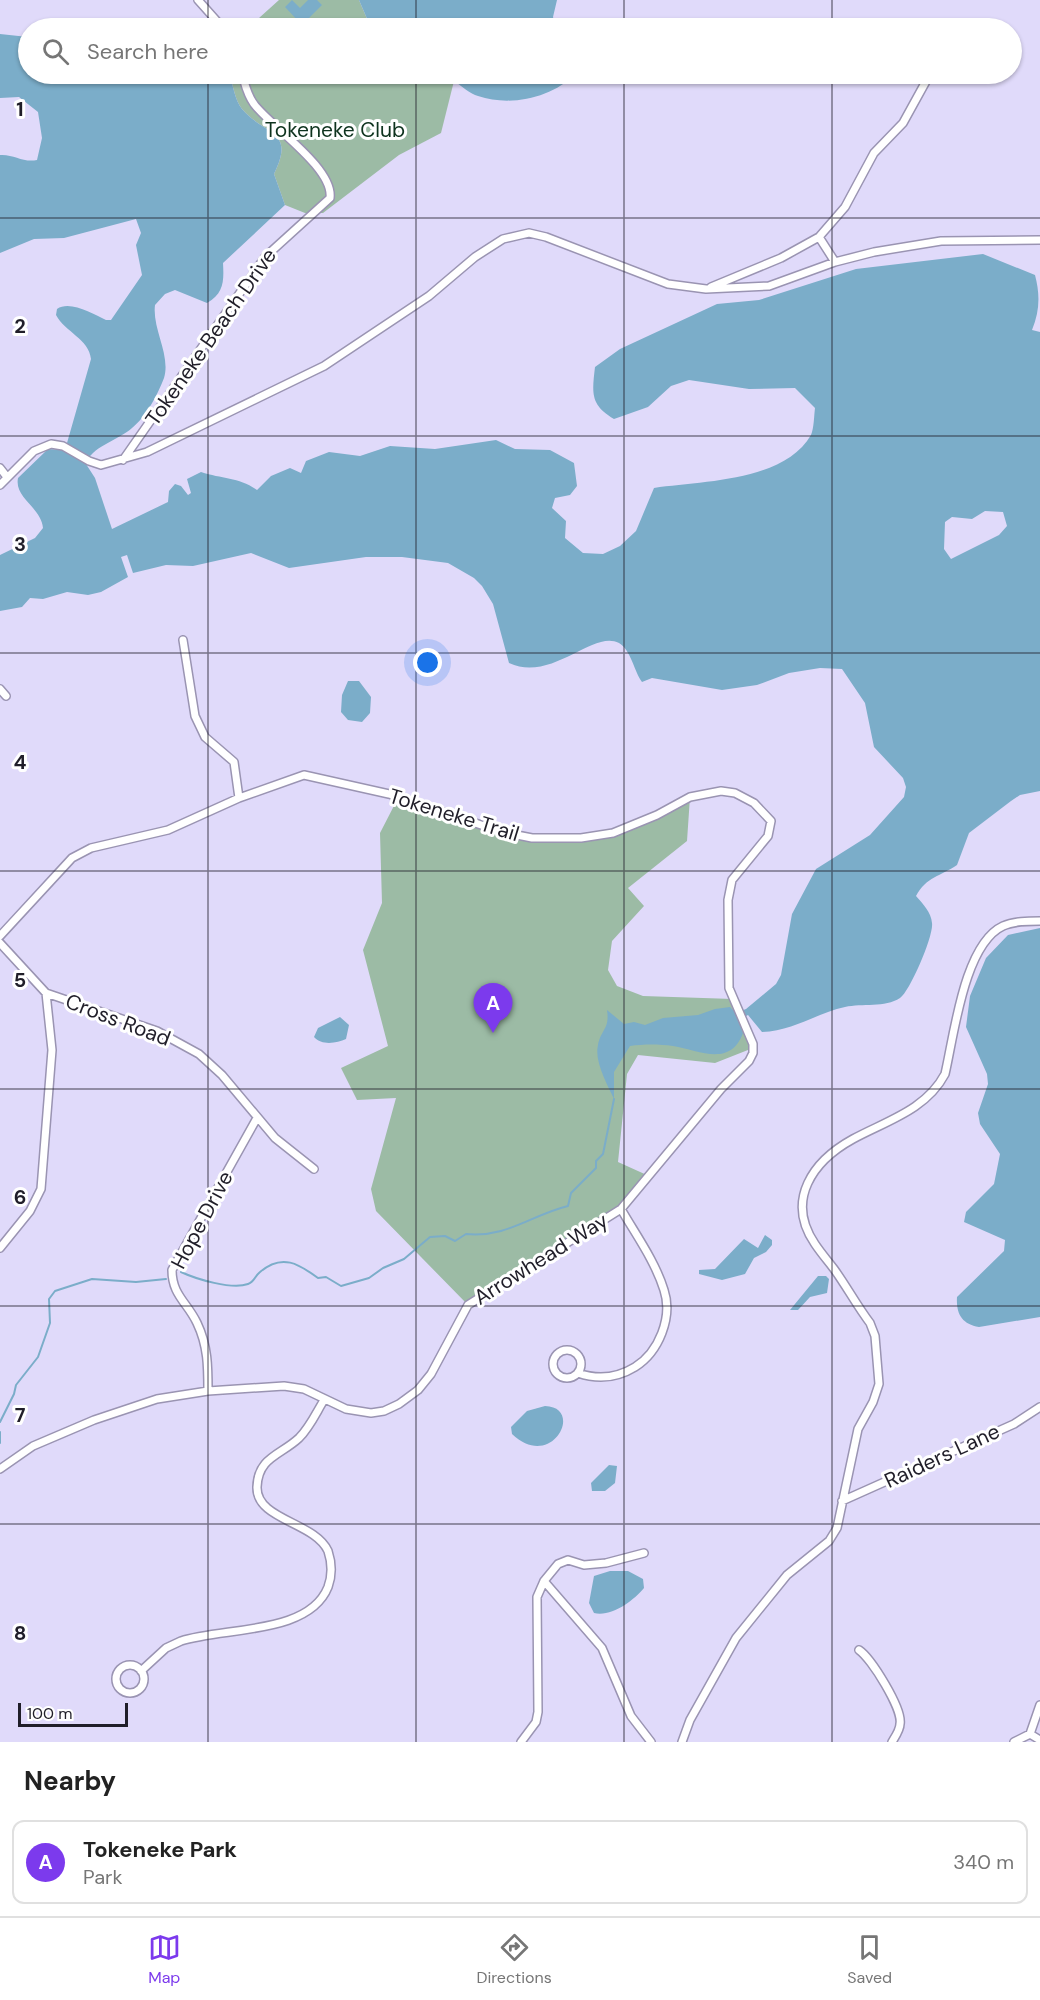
<!DOCTYPE html>
<style>
body{margin:0;font-family:"DM Sans",sans-serif;background:#f2f2f2;color:#222}
.scale{position:absolute;left:18px;bottom:15px;width:110px;box-sizing:border-box;padding-left:6px;border:3px solid #201e29;border-top:0;font-size:16px;line-height:21px;white-space:nowrap;color:#201e29;-webkit-text-stroke:4px #fff;paint-order:stroke}
.you{position:absolute;left:428px;top:663px;width:21px;height:21px;margin:-15px;border:4px solid #fff;border-radius:50%;background:#1a73e8;box-shadow:0 0 0 9px #1a73e833}
.badge{display:grid;place-items:center;width:39px;height:39px;border-radius:50%;background:#7c3aed;color:#fff;font-size:20px;font-weight:700}
.pin{position:absolute;translate:-50% -50px;filter:drop-shadow(0 2px 3px #0008)}
.pin::after{content:'';position:absolute;top:32px;width:21px;height:18px;background:inherit;clip-path:polygon(0 0,100% 0,50% 100%)}
.list{margin:0;padding:0;list-style:none}
h2{display:flex;justify-content:space-between;align-items:center;height:78px;margin:0;padding:0 24px;font-size:26px}
h2 small{font-size:20px;font-weight:400;color:#767676}
.list li{display:grid;grid-template-columns:39px 1fr auto;gap:18px;align-items:center;box-sizing:border-box;height:84px;margin:0 12px 12px;padding:0 12px;border:2px solid #e0e0e0;border-radius:12px}
.list b{display:block;font-size:22px;white-space:nowrap}
.list p{margin:0;font-size:20px;white-space:nowrap;color:#767676}
.list em{font-size:20px;font-style:normal;color:#767676}
.icon{flex:none;width:33px;height:33px;fill:none;stroke:currentColor;stroke-width:2;stroke-linecap:round;stroke-linejoin:round}
.map{position:relative;flex:none;width:1040px;height:1742px;overflow:hidden}
.search{position:absolute;background:#fff;box-shadow:0 2px 4px #0004;left:18px;right:18px;top:18px;height:66px;display:flex;align-items:center;gap:15px;box-sizing:border-box;padding:0 21px;border-radius:33px;color:#767676;font-size:22px}
.sheet{height:174px;background:#fff}
nav{display:flex;justify-content:space-around;align-items:center;box-sizing:border-box;height:84px;border-top:2px solid #e0e0e0;background:#fff;font-size:16px;color:#767676}
nav a{display:grid;justify-items:center;gap:3px}
nav .on{color:#7c3aed}
.map>svg:first-child{display:block}
</style>
<div class="map">
<svg width="1040" height="1742" viewBox="0 0 1040 1742">
<rect width="100%" height="100%" fill="#e0dafa"/>
<path fill="#9cbba5" d="M279 0H359L371 28H248Z
M229 74H418L437 77 452 74 454 81 441 133 399 155 323 213H305L285 205 274 174C296 129 265 136 242 109 235 101 233 84 229 74Z
M690 797 687 841 628 888 644 906 612 941 608 970 617 986 643 996 733 999 753 1048 715 1063 638 1055 627 1074 618 1162 649 1176 621 1209 468 1305 376 1211 371 1189 396 1098 357 1100 341 1068 388 1046 363 950 382 903 380 833 398 798 532 838 613 833Z"/>
<path fill="#7badc9" fill-rule="evenodd" d="M292 0 300 8 308 0H317L322 5 302 25 285 7Z
M359 0H557L553 17 556 28H371Z
M0 34 28 37V74H229C233 84 235 101 242 109 265 136 296 129 274 174L285 205 223 263C224 281 224 293 207 303L175 290 165 294 155 305C152 329 171 355 164 378 158 394 146 417 132 428 119 440 90 447 86 464L95 478 112 529 168 502 169 491 175 484 181 486 188 495 191 493 187 479 201 472C222 479 239 477 257 490L271 476 290 468 301 473 306 461 329 452 360 456 390 446 435 449 496 440 515 449 550 450 574 463 577 486 570 495 555 498 552 508 566 521 565 538 583 553 603 554 620 546 636 531 654 488C701 481 784 482 811 435 814 428 814 416 815 408L795 388 749 389 689 380 671 386 648 407 614 419C590 405 592 393 595 367L620 349 717 304 759 300 856 269 983 254 1035 275C1040 294 1040 311 1032 330L1040 332V791L1020 795 1011 801 969 833 957 865C941 876 926 877 916 896 923 904 931 912 932 923 934 935 910 991 900 998 885 1008 862 1003 845 1007 817 1013 793 1031 762 1032L748 1015 738 1020 743 1033C730 1068 699 1050 673 1046 659 1044 644 1044 630 1046L614 1072V1099C607 1084 594 1061 598 1045 601 1029 610 1029 607 1010L624 1024 634 1022 645 1025 663 1018 698 1015 715 1009 730 1007 736 1013 746 1009 776 984 781 975 792 914 816 869 870 835 904 797 906 787 903 778 874 747 865 703 842 669 820 668 789 673 757 685 722 690 652 678 642 682C634 671 631 650 619 643 593 629 552 683 509 663L493 604 482 586 474 578 448 563 402 557H366L289 568 251 553 193 566 166 565 133 573 127 555 121 557 128 577 101 592 88 595 67 592 43 599 30 598 22 607 0 611V555L35 538 43 528C41 507 14 498 18 478L48 449 65 450 91 359C89 339 65 332 56 315L57 309C70 300 93 314 106 320H111L142 275 136 245 141 233 136 219 64 238 34 239 0 253V155C14 154 23 163 37 160L42 138 38 112 19 97 0 98ZM985 511 1003 512 1007 526 999 535 951 559 944 549 945 522 952 517 972 519Z
M452 74H575C552 98 510 107 478 96 470 94 462 86 454 81Z
M348 681H359L371 697 370 713 362 722 348 720 341 712 342 695Z
M1040 928V1317L979 1327C962 1324 956 1314 957 1297L1004 1251 1005 1240 964 1222 966 1212 994 1184 1000 1154 980 1124 978 1113 988 1084 987 1074 966 1027 970 996 986 958 1008 935Z
M340 1017 349 1025 346 1039C337 1043 322 1046 314 1037L318 1028Z
M765 1235 772 1240V1245L766 1252 754 1258 745 1274 722 1280 699 1274V1270L715 1269 744 1239 758 1248Z
M818 1276H826L829 1279 827 1293 810 1297 798 1310H790Z
M545 1406C585 1407 552 1472 512 1434L511 1427 527 1411Z
M609 1465 617 1466 615 1483 605 1491H592L591 1483Z
M610 1571H628L643 1579 644 1588C633 1601 612 1617 594 1613L589 1603 594 1576Z"/>
<g fill="none" stroke-linecap="round" stroke-linejoin="round">
<path stroke="#7badc9" stroke-width="2" d="M181 1272C196 1279 232 1290 248 1284 254 1282 255 1276 260 1272 282 1253 299 1264 318 1278L326 1277 341 1286 369 1278 383 1268 404 1259 430 1237 445 1236 455 1241 466 1234C507 1238 531 1215 568 1206L571 1193 596 1168V1161L603 1154 614 1099
M0 1422 14 1394 16 1385 38 1357 50 1323 49 1299 55 1291 92 1279 136 1282 166 1279
M0 1432V1443"/>
<g stroke="#9a94b2" stroke-width="10">
<path id="street" d="M198 0 223 28
M819 237 835 262
M711 287 781 258 819 237 845 207 874 153 903 123 930 74
M123 460 265 257 330 198C334 168 270 126 254 104 247 95 245 84 242 74
M0 468 7 477
M0 485 34 451 51 444 63 446 89 461 101 465 147 452 324 366 429 296 475 257 503 239 529 233 546 237 668 284 706 289 769 286 835 262 874 252 941 241 1040 240
M183 640 195 716 205 737 234 762 239 798
M0 689 6 696
M0 936 72 858 91 848 168 830 239 798 304 775 389 794 502 832 532 838H581L613 833 657 815 690 797 721 791 735 793 754 803 771 821 768 836 732 880 728 900 729 988 753 1044V1053L749 1061 721 1089 621 1209 468 1305 431 1374 418 1390 399 1404 384 1411 371 1413 346 1409 304 1389 284 1386 208 1391 157 1399 94 1420 33 1446 0 1469
M0 943 46 993 157 1031 199 1054 222 1075 275 1138 314 1169
M0 1248 30 1211 41 1189 52 1050 46 993
M553 1364a14 14 0 1 1 28 0a14 14 0 1 1-28 0Z
M578 1373C598 1380 617 1378 635 1367 659 1352 673 1317 664 1290 655 1261 636 1235 621 1209
M208 1391C208 1367 208 1346 197 1323 187 1302 172 1295 172 1270L257 1118
M842 1501 1014 1424 1040 1407
M644 1553 606 1563 584 1565 568 1560 558 1564 544 1581 602 1648 631 1716 651 1742
M859 1650C871 1658 903 1709 900 1724 900 1730 895 1737 892 1742
M116 1679a14 14 0 1 1 28 0a14 14 0 1 1-28 0Z
M141 1671 166 1648 181 1641C224 1627 309 1635 328 1587 332 1576 332 1563 328 1551 315 1522 256 1520 257 1487 258 1457 281 1455 299 1438 310 1427 316 1413 324 1400
M1030 1734 1040 1705
M521 1742 536 1722 538 1712 537 1597 544 1581
M682 1742 690 1720 736 1638 787 1575 829 1541 837 1528 858 1429 873 1402 879 1384 875 1336 870 1323C857 1306 847 1287 834 1269 828 1261 821 1253 815 1244 785 1200 813 1161 853 1139 886 1121 926 1110 945 1074 954 1036 964 944 1003 926 1014 921 1028 921 1040 921
M1014 1742 1030 1734 1040 1740"/>
</g>
<use href="#street" stroke="#fff" stroke-width="7"/>
</g>
<path fill="none" stroke="#201e29" stroke-width="1.5" stroke-opacity="0.55" d="M208 0V28M416 0V28M624 0V28M832 0V28M208 74V1742M416 74V1742M624 74V1742M832 74V1742M0 218H1040M0 436H1040M0 653H1040M0 871H1040M0 1089H1040M0 1306H1040M0 1524H1040"/>
<g text-anchor="middle" dominant-baseline="central" stroke-width="6" stroke-linejoin="round" paint-order="stroke">
<g font-size="21" fill="#0e331e" stroke="#fff">
<text x="335" y="130">Tokeneke Club</text>
</g>
<g font-size="21" fill="#201e29" stroke="#fff">
<text transform="translate(211 337) rotate(-55)">Tokeneke Beach Drive</text>
<text transform="translate(454 815) rotate(17)">Tokeneke Trail</text>
<text transform="translate(118 1020) rotate(21)">Cross Road</text>
<text transform="translate(202 1220) rotate(-62)">Hope Drive</text>
<text transform="translate(541 1259) rotate(-32)">Arrowhead Way</text>
<text transform="translate(942 1456) rotate(-25)">Raiders Lane</text>
</g>
</g>
<g font-size="20" text-anchor="middle" font-weight="bold" fill="#201e29" stroke="#fff" stroke-width="6" stroke-linejoin="round" paint-order="stroke">
<text x="20" y="116">1</text>
<text x="20" y="333">2</text>
<text x="20" y="551">3</text>
<text x="20" y="769">4</text>
<text x="20" y="987">5</text>
<text x="20" y="1204">6</text>
<text x="20" y="1422">7</text>
<text x="20" y="1640">8</text>
</g>
</svg>
<div class="scale">100 m</div>
<div class="you"></div>
<div class="pin badge" style="left:493px;top:1033px">A</div>
<div class="search"><svg class="icon" aria-label="search" viewBox="0 0 24 24"><circle cx="10" cy="10" r="6"/><path d="M15 15l6 6"/></svg>Search here</div>
</div>
<section class="sheet">
<h2>Nearby<small></small></h2>
<ul class="list">
<li><span class="badge">A</span><div><b>Tokeneke Park</b><p>Park</p></div><em>340 m</em></li>
</ul>
</section>
<nav>
<a class="on"><svg class="icon" aria-label="map" viewBox="0 0 24 24"><path d="M3 6l6-2 6 2 6-2v14l-6 2-6-2-6 2zM9 4v14M15 6v14"/></svg>Map</a>
<a><svg class="icon" aria-label="directions" viewBox="0 0 24 24"><path d="M12 3l9 9-9 9-9-9zM9 14v-3h6M13 9l2 2-2 2"/></svg>Directions</a>
<a><svg class="icon" aria-label="saved" viewBox="0 0 24 24"><path d="M7 4h10v16l-5-4-5 4z"/></svg>Saved</a>
</nav>
